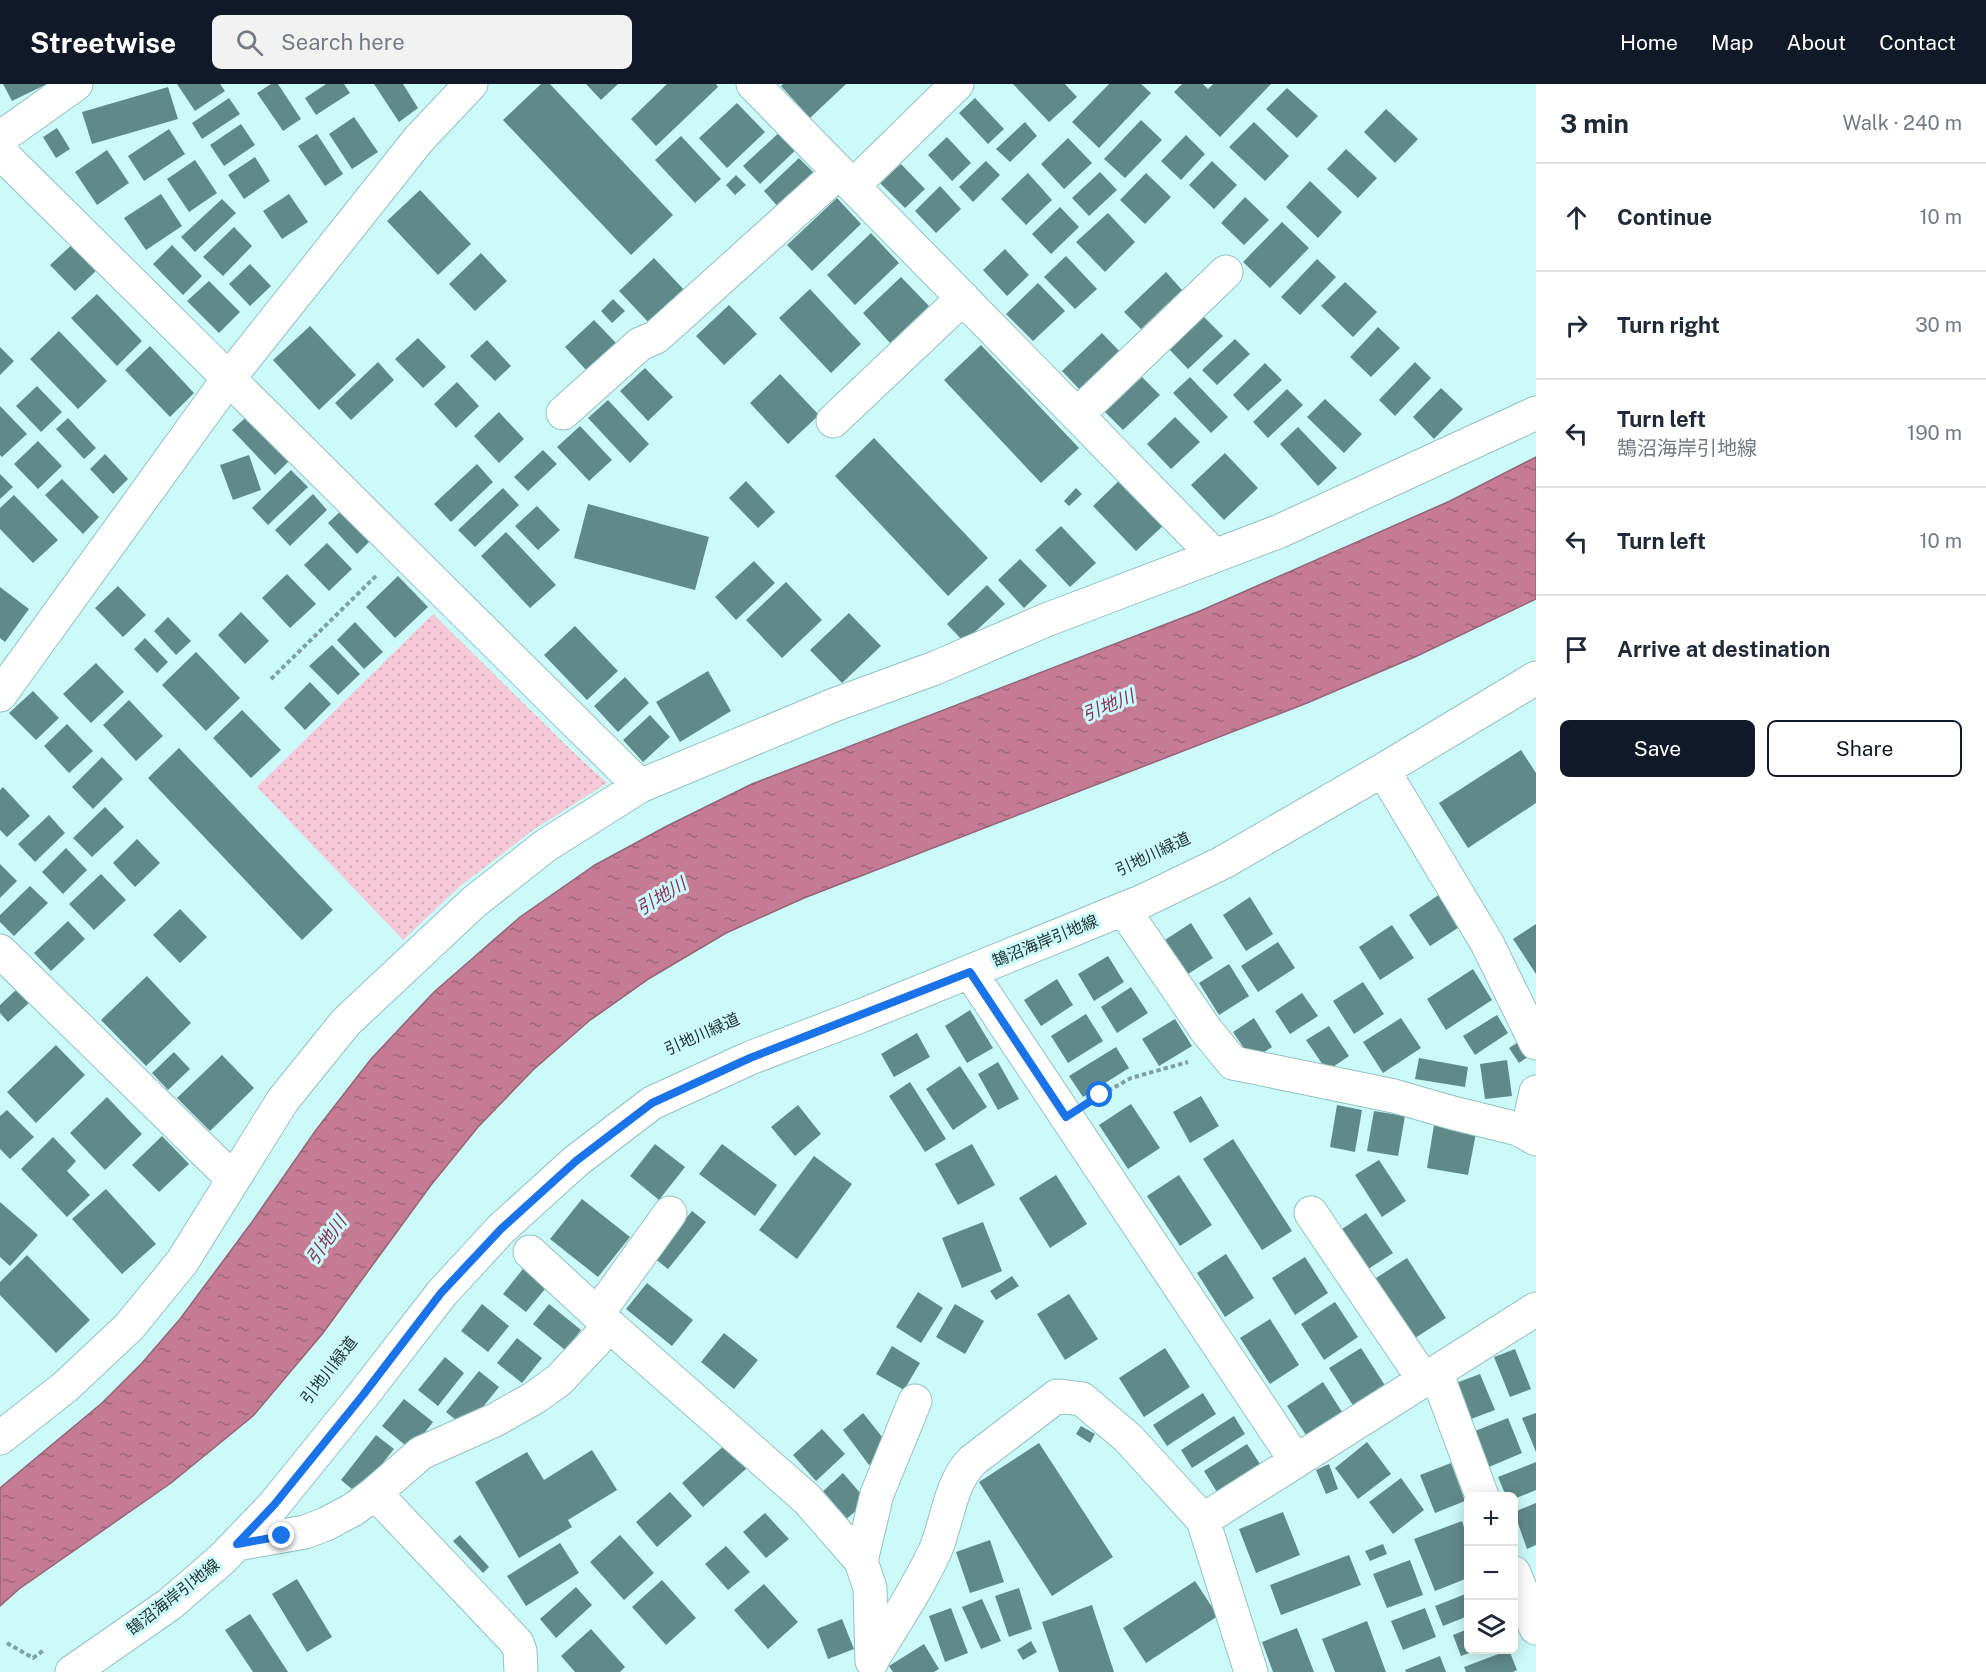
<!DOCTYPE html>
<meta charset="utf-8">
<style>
body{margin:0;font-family:"Public Sans","Noto Sans JP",sans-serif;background:#f2f2f3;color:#1f2937}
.controls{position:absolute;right:18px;bottom:18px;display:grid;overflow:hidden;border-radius:9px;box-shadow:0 3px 15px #0003}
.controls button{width:54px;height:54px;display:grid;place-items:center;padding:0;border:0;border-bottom:2px solid #e0e1e3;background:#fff;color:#1f2937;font:30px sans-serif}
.stop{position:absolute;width:18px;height:18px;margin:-14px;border:4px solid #1a73e8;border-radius:50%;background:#fff}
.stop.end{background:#1a73e8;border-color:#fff;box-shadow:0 2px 6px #0008}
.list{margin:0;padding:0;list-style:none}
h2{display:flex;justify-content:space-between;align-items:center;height:78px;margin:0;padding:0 24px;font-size:26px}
h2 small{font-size:20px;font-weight:400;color:#747a83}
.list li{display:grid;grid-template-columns:39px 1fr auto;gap:18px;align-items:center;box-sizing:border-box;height:108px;padding:0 24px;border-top:2px solid #e0e1e3}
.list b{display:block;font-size:22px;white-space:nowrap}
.list p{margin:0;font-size:20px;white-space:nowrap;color:#747a83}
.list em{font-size:20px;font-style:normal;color:#747a83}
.actions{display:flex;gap:12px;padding:18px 24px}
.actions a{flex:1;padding:14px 0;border:2px solid #111827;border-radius:9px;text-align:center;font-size:21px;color:#111827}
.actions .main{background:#111827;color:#fff}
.icon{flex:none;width:33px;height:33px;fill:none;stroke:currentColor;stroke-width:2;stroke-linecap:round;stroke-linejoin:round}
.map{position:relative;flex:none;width:1536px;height:1588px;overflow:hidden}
header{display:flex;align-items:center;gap:36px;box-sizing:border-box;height:84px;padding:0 30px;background:#111827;color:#fff}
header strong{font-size:28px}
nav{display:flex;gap:33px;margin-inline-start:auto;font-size:21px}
.search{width:420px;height:54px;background:#f2f2f3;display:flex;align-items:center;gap:15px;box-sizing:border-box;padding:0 21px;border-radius:9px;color:#747a83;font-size:22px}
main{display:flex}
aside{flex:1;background:#fff}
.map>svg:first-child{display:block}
</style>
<header>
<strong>Streetwise</strong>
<div class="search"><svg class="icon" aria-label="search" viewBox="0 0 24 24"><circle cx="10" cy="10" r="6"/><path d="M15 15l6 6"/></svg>Search here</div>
<nav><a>Home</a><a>Map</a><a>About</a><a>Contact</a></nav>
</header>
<main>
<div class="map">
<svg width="1536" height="1588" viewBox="0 0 1536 1588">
<defs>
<pattern id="grass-dots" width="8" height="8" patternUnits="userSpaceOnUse" patternTransform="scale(1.5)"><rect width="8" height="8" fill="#f7c8d7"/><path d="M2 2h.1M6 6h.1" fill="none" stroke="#d3acb9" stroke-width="1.8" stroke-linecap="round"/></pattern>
<pattern id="water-ripples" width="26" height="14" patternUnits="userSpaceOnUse" patternTransform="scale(1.5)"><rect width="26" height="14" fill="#c67b94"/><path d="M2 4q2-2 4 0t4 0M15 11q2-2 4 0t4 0" fill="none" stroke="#a06579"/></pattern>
</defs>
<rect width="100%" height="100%" fill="#ccfaf9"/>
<path fill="url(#grass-dots)" d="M433 530 572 667 607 699 533 746 460 802 403 856 257 703Z"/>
<path fill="url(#water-ripples)" stroke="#946476" stroke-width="1.5" d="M1536 373V515L1417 572 1307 619 804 814 726 849 650 894 589 937 533 986 478 1043 431 1101 323 1249 253 1332 171 1399 19 1505 0 1522V1404L102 1319 142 1279 180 1235 252 1138 316 1046 371 975 434 908 520 833 595 781 667 742 752 700 1200 527 1450 417Z"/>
<path fill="#608a89" d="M3 0H47L12 17Z
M177 0H220L225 7 195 27Z
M271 0H278L301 35 283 47 257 9Z
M326 0H344L350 9 316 31 305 14Z
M374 0H403L418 24 399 38Z
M541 0H550L673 131 631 171 503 36Z
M586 0H618L601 16Z
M667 0H716L718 3 656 62 631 35Z
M783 0H846L810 34 781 2Z
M1013 0H1065L1077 13 1049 38Z
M1109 0H1141L1151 9 1099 64 1072 38Z
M1182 0H1203L1208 5 1213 0H1271L1220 53 1174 8Z
M168 3 178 35 92 60 82 28Z
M1287 4 1318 32 1297 54 1266 25Z
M229 14 240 30 202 55 192 39Z
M975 14 1004 45 988 60 959 29Z
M737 19 765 48 727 84 699 54Z
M1386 25 1418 55 1395 79 1364 48Z
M354 33 378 68 352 85 329 50Z
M1141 36 1162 56 1125 94 1104 75Z
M1025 38 1037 52 1010 78 996 65Z
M1254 38 1289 72 1265 97 1229 63Z
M241 40 255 61 224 82 210 61Z
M57 44 70 65 56 74 43 53Z
M169 45 185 70 144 97 128 72Z
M783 45 799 63 760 100 743 82Z
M317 50 343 90 325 102 298 62Z
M1186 51 1205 70 1181 96 1161 77Z
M681 52 721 95 695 119 655 76Z
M947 53 971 79 952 97 928 71Z
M1068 54 1092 79 1064 105 1041 80Z
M1346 65 1377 94 1358 114 1327 85Z
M107 66 129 99 97 121 75 88Z
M255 73 270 97 244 115 228 91Z
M799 74 815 90 779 124 764 107Z
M195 76 217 109 189 128 167 95Z
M986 77 1000 91 973 118 959 103Z
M1212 77 1237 101 1214 125 1189 101Z
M901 80 925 105 905 124 880 99Z
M1100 88 1117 106 1089 132 1072 114Z
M1028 89 1052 116 1026 141 1001 115Z
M1146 89 1171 113 1145 140 1120 116Z
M736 91 746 101 735 111 726 101Z
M1310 97 1342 128 1318 154 1286 123Z
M940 102 961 125 936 149 915 127Z
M420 106 471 160 438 191 387 137Z
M161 110 182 142 146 166 124 134Z
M289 110 308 138 282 155 263 127Z
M1245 113 1269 136 1244 161 1221 139Z
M837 114 861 140 812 187 787 161Z
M222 115 236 129 195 168 181 153Z
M1060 123 1079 143 1051 170 1032 150Z
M1108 129 1135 158 1105 188 1076 158Z
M1282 138 1309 164 1270 204 1243 178Z
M234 143 252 162 223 192 203 173Z
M871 149 899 179 855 221 827 191Z
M78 155 102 181 75 207 50 181Z
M172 161 202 192 183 211 153 180Z
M1005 165 1029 191 1007 212 983 186Z
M481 169 507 197 475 227 449 200Z
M1066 172 1097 205 1075 225 1044 193Z
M654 174 687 209 652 242 619 207Z
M1317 175 1336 193 1300 231 1281 213Z
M250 180 271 202 250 222 229 200Z
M1166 188 1182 206 1141 245 1124 228Z
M901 193 929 222 890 259 863 229Z
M209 197 240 228 219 249 187 217Z
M1345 198 1377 228 1353 253 1321 222Z
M1038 199 1065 227 1033 257 1006 230Z
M810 205 861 260 831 289 779 234Z
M97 210 142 257 117 282 71 234Z
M613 215 625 227 612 239 601 227Z
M729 221 757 250 724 281 696 252Z
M1203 232 1223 252 1188 285 1169 265Z
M594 236 616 259 587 287 565 263Z
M310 242 356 291 319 326 273 276Z
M1378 243 1400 264 1371 293 1350 273Z
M59 247 107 297 78 325 30 275Z
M1102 249 1122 270 1082 308 1062 287Z
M418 254 446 283 423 304 395 275Z
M1235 255 1250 270 1217 301 1202 286Z
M487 256 511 282 495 297 470 272Z
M981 261 1079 364 1041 399 944 296Z
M150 262 194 309 170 333 125 286Z
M0 263 14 277 0 291Z
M378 278 394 296 351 336 335 319Z
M1415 278 1431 294 1395 332 1379 316Z
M1265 279 1282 296 1248 327 1233 311Z
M645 284 673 313 648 337 620 307Z
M780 290 819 331 788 360 750 319Z
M1142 293 1160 311 1123 346 1105 328Z
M1190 293 1228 333 1211 349 1173 309Z
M457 298 479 322 456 344 434 320Z
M37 302 62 328 41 348 16 322Z
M1441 304 1463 325 1434 355 1413 333Z
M1287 305 1303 321 1268 354 1253 338Z
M1325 315 1362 350 1344 369 1307 333Z
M608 316 649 360 630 379 588 334Z
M0 322 27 350 2 373 0 371Z
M254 326 296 370 275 391 232 346Z
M499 328 524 355 499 379 474 352Z
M1175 333 1200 358 1171 385 1147 360Z
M68 334 96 364 84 375 56 345Z
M580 342 612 376 589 397 557 363Z
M1298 343 1337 384 1318 402 1280 360Z
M874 354 988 474 948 512 835 392Z
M38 357 62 382 38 405 14 380Z
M543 366 557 380 528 407 514 393Z
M1225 369 1258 404 1224 436 1191 401Z
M105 370 128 395 113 410 90 385Z
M249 371 261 406 233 416 220 381Z
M477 380 493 398 451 438 434 420Z
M291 386 308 403 268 441 252 424Z
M0 390 13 403 0 415Z
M1122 394 1165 440 1136 467 1093 422Z
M62 395 99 433 83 450 45 411Z
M746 397 775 428 758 444 729 414Z
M503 404 519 421 475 463 458 446Z
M1076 404 1082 410 1069 422 1064 417Z
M313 410 327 426 290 462 275 446Z
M14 411 58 456 33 479 0 445V424Z
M588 420 709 453 695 506 574 474Z
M346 422 375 452 357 470 328 439Z
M537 422 560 446 538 466 515 442Z
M1061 442 1096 479 1070 503 1035 466Z
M506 448 556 501 530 524 481 472Z
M327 459 352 485 329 507 304 481Z
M1020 475 1047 502 1024 524 998 496Z
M754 477 775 499 736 536 715 513Z
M287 490 316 520 290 544 262 514Z
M398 492 428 523 395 554 366 523Z
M786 498 822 536 782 574 746 536Z
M987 501 1005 520 964 558 947 540Z
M118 502 146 531 123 553 95 524Z
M0 503 29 525 5 558 0 554Z
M241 528 269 557 245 580 218 551Z
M849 529 881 562 842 599 810 566Z
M168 533 191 557 176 571 154 547Z
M355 538 383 568 364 585 337 556Z
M575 542 618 587 587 616 544 571Z
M145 554 168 578 157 589 134 565Z
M332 561 360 590 338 611 309 582Z
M196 568 240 614 206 647 162 601Z
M96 579 124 608 91 639 63 610Z
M708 587 731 627 680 658 656 618Z
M625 593 649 619 618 648 594 622Z
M310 598 331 620 305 646 284 624Z
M33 607 59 634 36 656 9 629Z
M129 616 163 652 136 677 103 641Z
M242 626 281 666 251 694 213 654Z
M650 631 670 653 643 678 623 656Z
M67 640 93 667 69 689 44 662Z
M179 664 333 826 302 856 148 694Z
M1521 666 1536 689V719L1468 764 1439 719Z
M102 673 123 695 93 725 72 703Z
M3 703 30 732 7 753 0 746V706Z
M105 723 124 743 92 773 73 754Z
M49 731 65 749 35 778 18 760Z
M137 755 160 779 135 803 113 779Z
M66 764 87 786 63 810 42 788Z
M0 780 17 797 0 814Z
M101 790 126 816 94 846 69 820Z
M30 802 48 819 14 852 0 838V831Z
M1443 808 1464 840 1430 862 1409 831Z
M1250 813 1273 850 1246 867 1223 831Z
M180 825 207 853 180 879 153 851Z
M68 837 85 855 51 887 34 869Z
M1191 839 1213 874 1188 890 1165 856Z
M1536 840V890L1513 855Z
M1392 841 1414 874 1380 896 1359 863Z
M1278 858 1295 884 1258 908 1241 882Z
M1108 872 1124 898 1094 917 1078 890Z
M1229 880 1249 912 1219 931 1199 899Z
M1473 885 1492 916 1446 946 1427 915Z
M147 892 191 939 146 982 101 936Z
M1057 895 1073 921 1041 942 1024 916Z
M1363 898 1384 930 1354 950 1333 917Z
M1131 903 1148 929 1117 949 1101 923Z
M16 906 29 919 8 938 0 929V921Z
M1302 909 1318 932 1290 950 1275 927Z
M970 926 993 964 967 979 945 942Z
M1086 930 1103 957 1068 979 1051 952Z
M1497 931 1508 949 1475 971 1463 952Z
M1254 934 1272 963 1252 976 1233 948Z
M1401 934 1421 964 1383 989 1363 958Z
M1175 935 1192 962 1159 982 1142 955Z
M1329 942 1349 972 1327 987 1306 956Z
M917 949 930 973 894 993 881 970Z
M1520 957 1529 972 1519 979 1509 964Z
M56 961 85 991 36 1039 7 1008Z
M1116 963 1129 984 1083 1013 1069 992Z
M174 968 190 985 168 1006 152 989Z
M222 971 254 1004 210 1047 177 1014Z
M1419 974 1468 983 1465 1003 1415 995Z
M1507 976 1512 1012 1485 1015 1480 980Z
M998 978 1019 1015 998 1026 978 990Z
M960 982 987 1023 953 1046 926 1005Z
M910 998 946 1055 925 1068 889 1012Z
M1201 1012 1219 1042 1190 1059 1173 1028Z
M107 1013 142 1050 105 1086 70 1049Z
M1131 1020 1160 1064 1128 1085 1099 1041Z
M798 1021 821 1050 795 1072 771 1043Z
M1337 1021 1362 1026 1355 1068 1330 1063Z
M7 1026 34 1053 10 1075 0 1065V1032Z
M1374 1027 1405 1032 1398 1072 1367 1067Z
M1434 1041 1476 1049 1468 1091 1427 1084Z
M162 1052 189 1080 159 1108 132 1081Z
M53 1053 76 1077 67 1087 90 1111 67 1133 21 1085Z
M1233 1055 1292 1147 1262 1166 1203 1075Z
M655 1060 685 1083 659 1116 630 1092Z
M722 1060 777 1101 755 1132 699 1090Z
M972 1060 995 1101 958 1121 935 1080Z
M814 1072 852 1100 797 1175 759 1146Z
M1379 1076 1406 1117 1382 1133 1355 1091Z
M1056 1091 1087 1140 1050 1164 1019 1114Z
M1179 1091 1212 1141 1180 1162 1147 1112Z
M106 1105 156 1160 122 1190 72 1135Z
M582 1115 630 1153 598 1193 550 1155Z
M0 1118 38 1151 10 1182 0 1173Z
M692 1127 706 1138 668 1185 654 1174Z
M1366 1129 1393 1169 1365 1187 1339 1147Z
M983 1138 1002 1187 962 1204 942 1154Z
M1226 1170 1254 1214 1225 1233 1197 1189Z
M27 1171 90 1236 56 1269 0 1211V1198Z
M1305 1173 1328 1209 1295 1231 1272 1194Z
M1407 1174 1446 1234 1412 1256 1373 1196Z
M526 1181 550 1199 526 1228 503 1210Z
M1012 1192 1019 1202 996 1216 990 1207Z
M647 1199 693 1236 672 1262 626 1225Z
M918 1208 943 1224 921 1259 896 1243Z
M1069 1210 1098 1255 1065 1276 1037 1230Z
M1335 1218 1358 1253 1324 1276 1301 1240Z
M482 1220 509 1242 488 1268 461 1247Z
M549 1220 581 1246 565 1266 533 1240Z
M955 1220 984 1237 965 1270 936 1253Z
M1270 1235 1299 1281 1270 1300 1240 1254Z
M724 1249 758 1276 734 1305 701 1278Z
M517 1254 542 1274 522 1299 497 1279Z
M892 1262 920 1279 904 1306 876 1290Z
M1165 1264 1190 1303 1144 1333 1119 1294Z
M1361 1264 1386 1303 1354 1323 1329 1284Z
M1515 1265 1531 1305 1510 1313 1494 1273Z
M445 1273 464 1289 438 1322 418 1306Z
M479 1287 499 1303 466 1344 446 1328Z
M1480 1290 1495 1326 1471 1335 1456 1299Z
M1323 1298 1342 1328 1306 1351 1287 1322Z
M1203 1309 1216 1330 1167 1362 1153 1341Z
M404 1315 433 1338 411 1366 382 1342Z
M863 1329 891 1364 869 1381 843 1346Z
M1536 1329V1368L1522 1334Z
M1234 1332 1245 1350 1192 1384 1181 1366Z
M1508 1334 1522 1369 1489 1383 1475 1347Z
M1081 1342 1095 1350 1090 1359 1076 1350Z
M822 1345 845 1370 816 1397 793 1371Z
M376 1351 394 1365 358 1410 341 1396Z
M1367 1358 1391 1390 1358 1415 1335 1384Z
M1039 1359 1113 1473 1052 1512 979 1398Z
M726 1360 747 1384 703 1423 682 1399Z
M1247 1360 1260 1380 1217 1408 1204 1387Z
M592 1366 617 1406 568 1436 572 1443 519 1474 475 1398 527 1368 544 1396Z
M1536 1378V1406L1514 1415V1412H1506L1498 1393Z
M1451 1379 1465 1417 1435 1429 1420 1391Z
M1329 1380 1338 1405 1326 1410 1316 1386Z
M843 1389 867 1417 843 1438 820 1410Z
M1401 1394 1424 1426 1393 1450 1369 1418Z
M670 1408 692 1432 657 1463 636 1438Z
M1536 1419V1461L1527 1465 1514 1428Z
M1283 1428 1300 1471 1256 1489 1239 1445Z
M765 1429 789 1455 766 1474 743 1448Z
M1462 1437 1468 1455V1494L1435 1507 1414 1455Z
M460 1451 489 1483 483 1489 453 1457Z
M620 1451 654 1489 624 1516 590 1478Z
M990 1456 1004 1498 970 1509 956 1468Z
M560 1459 579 1489 526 1522 507 1492Z
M1383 1460 1387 1470 1370 1477 1365 1467Z
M726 1462 750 1488 728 1506 705 1480Z
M1349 1471 1361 1501 1281 1531 1270 1501Z
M1410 1476 1423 1511 1387 1524 1373 1490Z
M297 1495 332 1553 307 1568 272 1510Z
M662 1496 696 1534 666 1561 632 1523Z
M1195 1497 1218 1532 1146 1579 1123 1544Z
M764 1500 798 1538 768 1565 734 1526Z
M576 1503 592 1521 556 1554 540 1535Z
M1019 1504 1032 1545 1009 1553 995 1512Z
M1468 1509V1532L1443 1542 1435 1522Z
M982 1515 1001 1557 981 1565 962 1523Z
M1092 1521 1114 1588H1059L1042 1538Z
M951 1524 968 1569 945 1578 929 1532Z
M1425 1524 1436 1553 1403 1566 1391 1537Z
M250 1530 288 1588H253L225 1546Z
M842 1535 854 1565 828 1575 817 1545Z
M1367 1537 1386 1588H1335L1322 1555Z
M1297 1544 1314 1588H1273L1262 1558Z
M591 1545 625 1583 620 1588H575L561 1572Z
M1468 1545V1566H1477L1461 1572 1453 1551Z
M1031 1557 1037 1568 1023 1576 1017 1566Z
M924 1560 939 1585 934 1588H893L889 1582Z
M1509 1566 1517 1586 1513 1588H1466L1464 1583Z
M1440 1572 1446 1588H1406L1405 1586Z"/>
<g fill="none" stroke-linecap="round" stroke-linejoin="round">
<g stroke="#95c1c0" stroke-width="35">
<path id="minor" d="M753 0 1214 471
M0 54 76 0
M0 68 640 702
M853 102 957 0
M563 329 640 260 656 253 839 88
M1077 331 1226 188
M833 337 963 214
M0 611 229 294 419 55 471 0
M1383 686 1487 859 1536 959
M1124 826 1206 946 1233 979 1394 1012 1453 1029 1518 1045 1536 1055
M0 867 233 1095
M970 888 1296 1377
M1527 1049 1536 1008
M1311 1129 1424 1296
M530 1168 610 1242 807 1415 861 1477 870 1504 872 1577
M598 1229 670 1129
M1436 1288 1482 1412
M0 1354 65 1303 129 1243 182 1178 283 1016 346 938 474 818 545 762 640 702 834 621 935 584 1046 536 1280 447 1536 329
M375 1409 517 1559 520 1567 521 1588
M1203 1436 1536 1225
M237 1460 305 1448 326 1440 354 1425 375 1409 421 1369 495 1336 534 1314 559 1296 610 1242
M861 1477 877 1410 915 1317
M1514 1489 1536 1544
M872 1576C894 1540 918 1504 935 1467 948 1437 949 1401 972 1377L1057 1312 1082 1315 1128 1354 1203 1436 1251 1588
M72 1588 170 1520 222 1475 274 1421 363 1311 442 1209 501 1145 576 1077 652 1019 750 974 863 931 1143 817 1222 779 1383 686 1536 594"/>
</g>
<path stroke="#80a1a1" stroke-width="4" stroke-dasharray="4.5 3" stroke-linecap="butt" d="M271 595 378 490
M1095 1014 1131 994 1188 978
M7 1559 33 1574 44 1566"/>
<use href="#minor" stroke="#fff" stroke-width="33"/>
</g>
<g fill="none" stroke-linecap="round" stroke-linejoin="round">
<path stroke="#1a73e8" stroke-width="8" d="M282 1452 237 1460 274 1421 363 1311 441 1209 501 1145 576 1077 652 1019 750 974 970 888 1066 1033 1100 1011"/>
</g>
<g text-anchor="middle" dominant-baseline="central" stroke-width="6" stroke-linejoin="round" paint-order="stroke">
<g font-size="16" fill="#1e2f2f" stroke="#ccfaf9">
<text transform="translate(1153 770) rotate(-25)">引地川緑道</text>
<text transform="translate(1045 857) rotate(-22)">鵠沼海岸引地線</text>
<text transform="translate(702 950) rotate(-24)">引地川緑道</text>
<text transform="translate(329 1286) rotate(-52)">引地川緑道</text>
<text transform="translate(173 1513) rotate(-38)">鵠沼海岸引地線</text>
</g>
<g font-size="18" font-style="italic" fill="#8a3055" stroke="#ccfaf9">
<text transform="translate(1108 621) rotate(-22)">引地川</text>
<text transform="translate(661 812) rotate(-31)">引地川</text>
<text transform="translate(326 1156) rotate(-54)">引地川</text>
</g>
</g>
</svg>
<div class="controls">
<button>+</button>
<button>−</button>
<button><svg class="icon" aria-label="layers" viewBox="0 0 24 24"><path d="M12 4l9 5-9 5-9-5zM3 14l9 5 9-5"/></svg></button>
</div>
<div class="stop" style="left:1100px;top:1011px"></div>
<div class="stop end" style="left:282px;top:1452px"></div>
</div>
<aside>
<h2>3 min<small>Walk · 240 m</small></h2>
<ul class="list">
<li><svg class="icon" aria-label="ahead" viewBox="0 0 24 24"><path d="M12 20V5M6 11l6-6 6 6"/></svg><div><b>Continue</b></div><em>10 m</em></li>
<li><svg class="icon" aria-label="right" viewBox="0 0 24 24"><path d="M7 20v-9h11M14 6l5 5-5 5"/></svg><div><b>Turn right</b></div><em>30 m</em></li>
<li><svg class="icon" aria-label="left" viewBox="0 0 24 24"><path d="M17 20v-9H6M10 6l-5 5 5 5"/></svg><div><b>Turn left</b><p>鵠沼海岸引地線</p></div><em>190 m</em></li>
<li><svg class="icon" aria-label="left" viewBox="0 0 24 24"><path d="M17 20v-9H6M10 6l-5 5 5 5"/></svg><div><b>Turn left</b></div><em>10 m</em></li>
<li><svg class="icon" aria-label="arrive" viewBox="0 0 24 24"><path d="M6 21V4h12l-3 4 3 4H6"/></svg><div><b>Arrive at destination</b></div></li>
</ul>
<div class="actions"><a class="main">Save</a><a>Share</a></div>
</aside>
</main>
